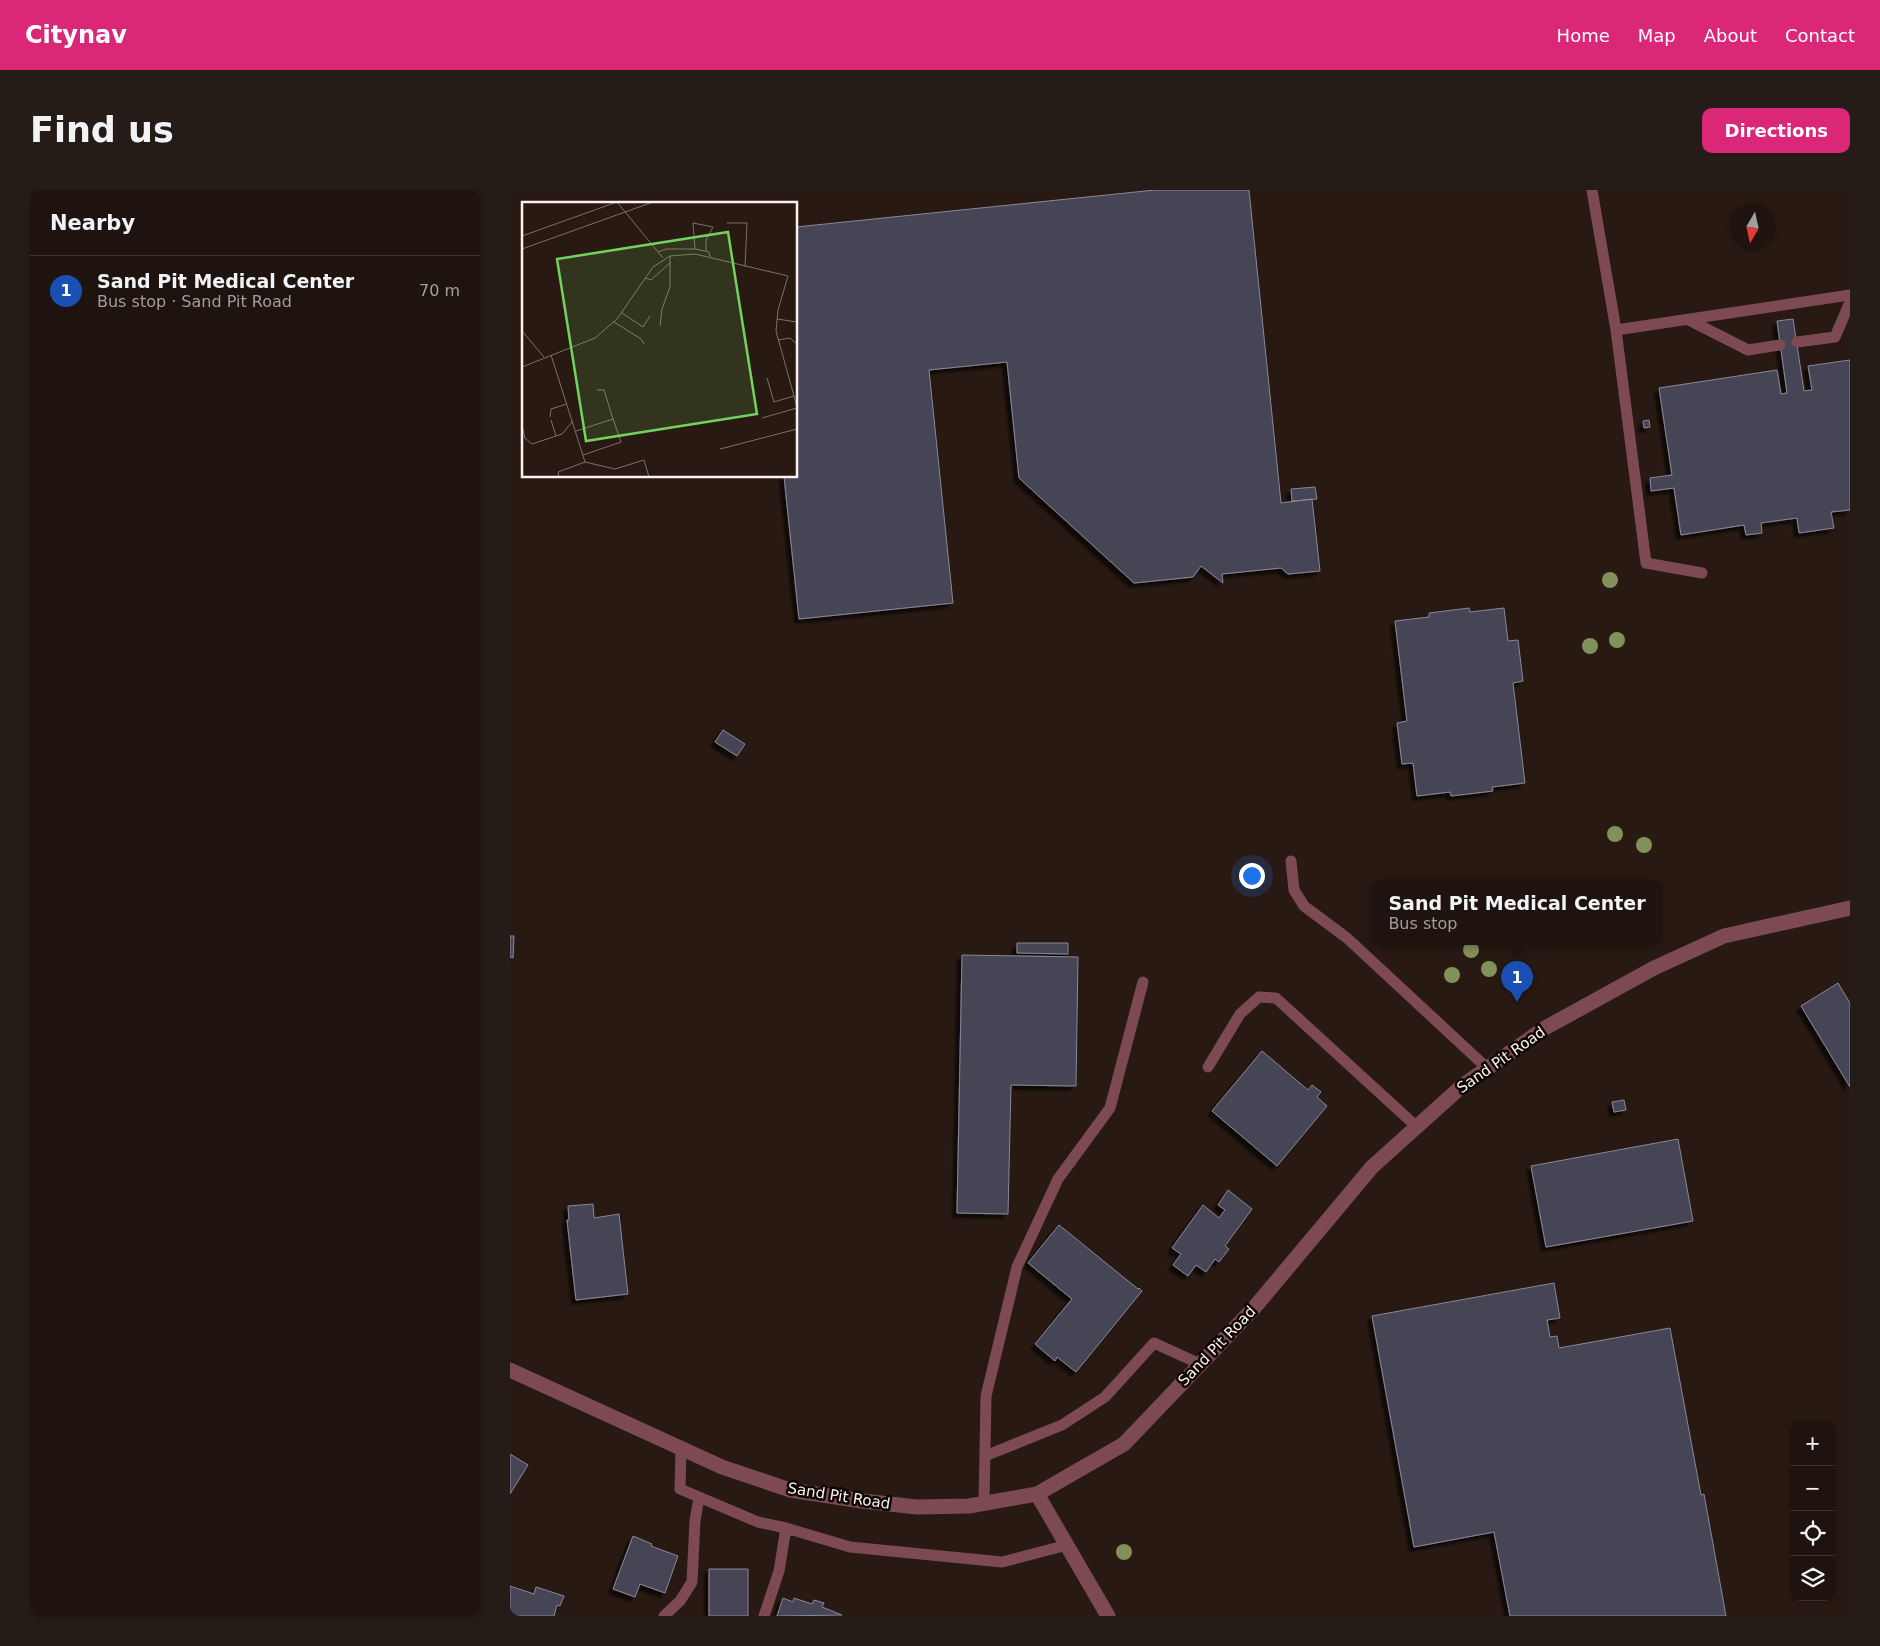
<!DOCTYPE html>
<meta charset="utf-8">
<style>
body{margin:0;font-family:"DejaVu Sans",sans-serif;background:#261c17;color:#f1f3f6}
.controls{position:absolute;right:15px;bottom:15px;display:grid;overflow:hidden;border-radius:10px;box-shadow:0 1px 4px #0004}
.controls button{width:45px;height:45px;display:grid;place-items:center;padding:0;border:0;border-bottom:1px solid #3c322e;background:#1e130e;color:#f1f3f6;font:25px sans-serif}
.compass{position:absolute;left:1220px;top:15px;width:45px;height:45px;border-radius:50%;background:#1e130e;box-shadow:0 1px 4px #0004;rotate:189deg}
.you{position:absolute;left:741px;top:685px;width:18px;height:18px;margin:-12px;border:4px solid #fff;border-radius:50%;background:#1a73e8;box-shadow:0 0 0 8px #1a73e833}
.badge{display:grid;place-items:center;width:32px;height:32px;border-radius:50%;background:#db2777;color:#fff;font-size:16px;font-weight:700}
.pin{position:absolute;translate:-50% -41px;filter:drop-shadow(0 1px 2px #0008)}
.pin::after{content:'';position:absolute;top:26px;width:18px;height:15px;background:inherit;clip-path:polygon(0 0,100% 0,50% 100%)}
.popup{position:absolute;left:862px;top:690px;width:290px;height:65px;box-sizing:border-box;display:grid;place-content:center;border-radius:10px;background:#1e130e;filter:drop-shadow(0 1px 4px #0005);font-size:16px;white-space:nowrap;color:#a19e9e}
.popup b{font-size:19px;color:#f1f3f6}
.popup::after{content:'';position:absolute;left:50%;top:100%;margin-left:-10px;border:10px solid transparent;border-top-color:#1e130e}
.list{margin:0;padding:0;list-style:none}
h2{display:flex;justify-content:space-between;align-items:center;height:65px;margin:0;padding:0 20px;font-size:21px}
h2 small{font-size:16px;font-weight:400;color:#a19e9e}
.list li{display:grid;grid-template-columns:32px 1fr auto;gap:15px;align-items:center;box-sizing:border-box;height:70px;padding:0 20px;border-top:1px solid #3c322e}
.list b{display:block;font-size:19px;white-space:nowrap}
.list p{margin:0;font-size:16px;white-space:nowrap;color:#a19e9e}
.list em{font-size:16px;font-style:normal;color:#a19e9e}
.icon{flex:none;width:28px;height:28px;fill:none;stroke:currentColor;stroke-width:2;stroke-linecap:round;stroke-linejoin:round}
.map{position:relative;flex:none;width:1340px;height:1426px;overflow:hidden;border-radius:10px}
header{display:flex;align-items:center;gap:30px;box-sizing:border-box;height:70px;padding:0 25px;background:#db2777;color:#fff}
header strong{font-size:24px}
nav{display:flex;gap:28px;margin-inline-start:auto;font-size:18px}
.intro{display:flex;align-items:center;justify-content:space-between;box-sizing:border-box;height:120px;padding:0 30px}
h1{margin:0;font-size:35px}
.button{padding:12px 22px;border-radius:10px;background:#db2777;color:#fff;font-size:18px;font-weight:700}
main{display:flex;gap:30px;padding:0 30px}
aside{flex:1;background:#1e130e;border-radius:10px;box-shadow:0 1px 4px #0004}
.map>svg:first-child{display:block}
</style>
<header>
<strong>Citynav</strong>
<nav><a>Home</a><a>Map</a><a>About</a><a>Contact</a></nav>
</header>
<div class="intro"><h1>Find us</h1><a class="button">Directions</a></div>
<main>
<aside>
<h2>Nearby<small></small></h2>
<ul class="list">
<li><span class="badge" style="background:#1a4fb4">1</span><div><b>Sand Pit Medical Center</b><p>Bus stop · Sand Pit Road</p></div><em>70 m</em></li>
</ul>
</aside>
<div class="map">
<svg width="1340" height="1426" viewBox="0 0 1340 1426">
<defs>
<filter id="shadow"><feDropShadow dx="-4.5" dy="4.5" stdDeviation="1" flood-color="#0009"/></filter>
</defs>
<rect width="100%" height="100%" fill="#281912"/>
<path fill="#454454" stroke="#89889a" filter="url(#shadow)" d="M645 0H739L771 313 802 309 810 381 778 384 771 378 712 384 713 393 691 376 683 387 624 393 509 288 497 172 419 180 443 413 289 429 274 286H286V37Z
M1283 129 1294 201 1302 200 1298 176 1340 170V320L1321 322 1324 338 1289 343 1287 328 1251 333 1252 343 1236 345 1234 335 1171 345 1164 298 1141 301 1140 288 1162 285 1149 198 1267 180 1271 204 1277 203 1267 131Z
M1139 230 1140 237 1134 238 1133 231Z
M805 297 807 309 782 311 781 299Z
M959 418 960 422 994 418 998 451 1008 450 1013 491 1003 493 1015 593 982 597 983 601 941 606 940 602 907 606 903 573 892 574 887 533 897 531 885 431 919 427V423Z
M213 540 235 554 227 566 205 552Z
M0 746H4L3 768 0 767Z
M507 753H558V764L507 763Z
M452 765 568 767 566 896 501 895 498 1024 447 1023Z
M1328 793 1340 813V897L1291 816Z
M752 861 798 900 802 895 811 902 807 907 817 916 767 976 702 921Z
M1114 910 1116 920 1104 922 1102 912Z
M1168 949 1183 1031 1036 1057 1021 976Z
M718 1000 742 1019 715 1056 719 1059 709 1072 705 1069 696 1082 686 1075 678 1086 663 1075 671 1064 662 1058 693 1015 709 1028 715 1020 708 1015Z
M83 1014 84 1028 109 1024 118 1104 66 1110 57 1030H59L58 1016Z
M549 1035 628 1099 629 1098 632 1101 566 1182 547 1167 545 1171 525 1154 562 1109 518 1073Z
M1044 1093 1050 1128 1037 1130 1040 1147 1047 1146 1049 1158 1160 1138 1191 1305 1194 1304 1216 1426H1000L984 1342 904 1357 862 1126Z
M0 1264 18 1275 0 1304Z
M123 1346 142 1354 141 1356 168 1366 155 1403 130 1394 125 1407 103 1399Z
M199 1379H238V1426H199Z
M0 1396 24 1404 26 1397 54 1406 50 1416 47 1415 44 1426H0Z
M273 1408 283 1412 284 1408 302 1414 304 1410 314 1413 312 1417 332 1425 267 1426Z"/>
<g fill="none" stroke-linecap="round" stroke-linejoin="round">
<path stroke="#7d4a52" stroke-width="11" d="M1082 0 1106 140 1340 105
M1179 130 1238 160 1270 155
M1106 140 1136 373 1192 383
M1287 152 1325 147 1340 112
M781 671 784 700 794 716 837 748 977 878
M698 877 730 824 749 807 766 808 907 937
M171 1259 170 1299 248 1332 276 1338 269 1381 254 1426
M475 1266 552 1235 595 1207 644 1153 690 1174
M474 1314 476 1206 507 1077 548 989 600 918 633 792
M276 1338 340 1357 492 1372 557 1355
M154 1426 170 1411 182 1392 185 1331 189 1307"/>
<path stroke="#7d4a52" stroke-width="15" d="M0 1180 212 1277 280 1300 352 1311 407 1317 459 1316 527 1304 614 1254 744 1118 862 977 952 896 1035 838 1144 778 1214 746 1340 718
M527 1304 598 1426"/>
</g>
<g fill="#82905a">
<circle cx="1100" cy="390" r="8"/>
<circle cx="1107" cy="450" r="8"/>
<circle cx="1080" cy="456" r="8"/>
<circle cx="1105" cy="644" r="8"/>
<circle cx="1134" cy="655" r="8"/>
<circle cx="961" cy="760" r="8"/>
<circle cx="979" cy="779" r="8"/>
<circle cx="942" cy="785" r="8"/>
<circle cx="614" cy="1362" r="8"/>
</g>
<g text-anchor="middle" dominant-baseline="central" stroke-width="5" stroke-linejoin="round" paint-order="stroke">
<g font-size="15" fill="#fdf2ed" stroke="#0c0604">
<text transform="translate(991 870) rotate(-35)">Sand Pit Road</text>
<text transform="translate(707 1156) rotate(-46)">Sand Pit Road</text>
<text transform="translate(329 1306) rotate(9)">Sand Pit Road</text>
</g>
</g>
<g transform="translate(12 12)">
<rect width="275" height="275" fill="#281912"/>
<path fill="none" stroke="#7d706a" stroke-width="1" d="M95 0 141 56M205 21H225L223 65M0 34 95 0M0 47 131 0M184 49V38L191 25 171 21 173 47 187 50 188 55M136 50 144 47H173M266 74 256 108 254 129 275 205M123 76 129 78 149 60M100 111 121 125 128 114M255 117 275 120M92 120 119 137 122 142M138 124 140 107 148 85V54M0 129 22 155M256 138 268 136 275 142M29 153 63 260M0 165 73 136 95 117 131 65 148 54 173 52 266 74M245 176 252 200 272 194M75 188H82L91 217M28 215 29 207 45 202M240 216 275 206M29 218 34 234M0 224 3 236 10 242 40 232 51 219M54 229 91 217 99 240 61 253M198 247 275 227M37 275 36 270 63 260 93 267 122 258 127 275"/>
<path fill="#72d25d" fill-opacity="0.15" stroke="#72d25d" stroke-width="2.5" d="M206 30 235 212 64 239 35 57Z"/>
<rect width="275" height="275" fill="none" stroke="#fdf2ed" stroke-width="2.5"/>
</g>
</svg>
<div class="controls">
<button>+</button>
<button>−</button>
<button><svg class="icon" aria-label="locate" viewBox="0 0 24 24"><circle cx="12" cy="12" r="6"/><path d="M12 2v4M12 18v4M2 12h4M18 12h4"/></svg></button>
<button><svg class="icon" aria-label="layers" viewBox="0 0 24 24"><path d="M12 4l9 5-9 5-9-5zM3 14l9 5 9-5"/></svg></button>
</div>
<svg class="compass" viewBox="-18 -18 36 36"><path d="M0-13l5 13h-10z" fill="#e53935"/><path d="M0 13l5-13h-10z" fill="#a19e9e"/></svg>
<div class="you"></div>
<div class="pin badge" style="left:1007px;top:812px;background:#1a4fb4">1</div>
<div class="popup"><b>Sand Pit Medical Center</b>Bus stop</div>
</div>
</main>
